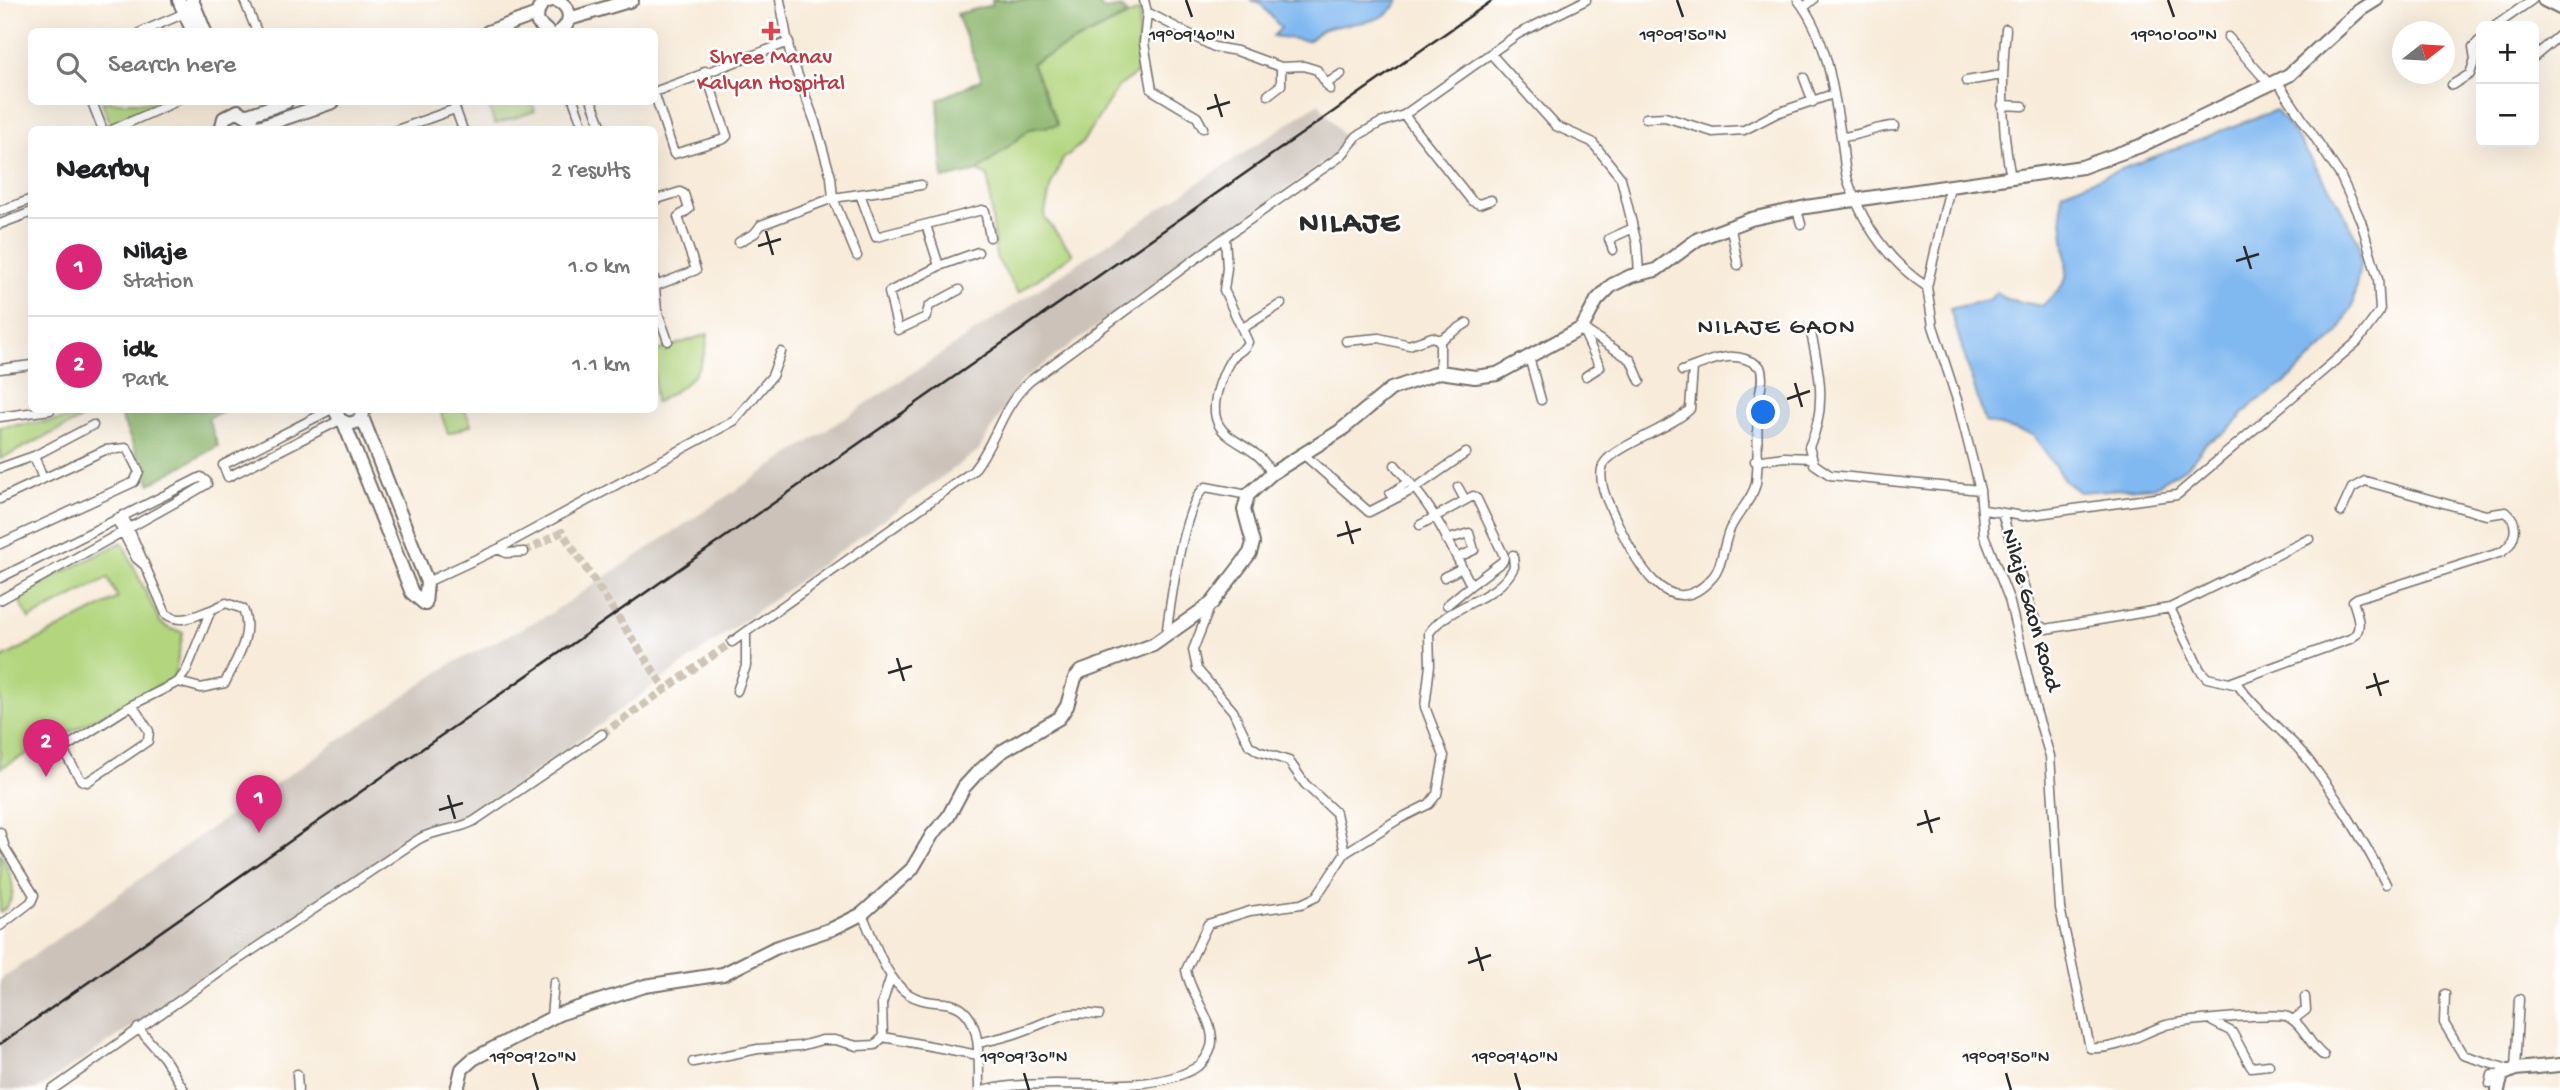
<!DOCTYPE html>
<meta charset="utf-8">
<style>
body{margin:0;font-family:"Gochi Hand",sans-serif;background:#f6f6f6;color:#202124}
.controls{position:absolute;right:21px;top:21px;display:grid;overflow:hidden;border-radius:10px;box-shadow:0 7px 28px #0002}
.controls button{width:63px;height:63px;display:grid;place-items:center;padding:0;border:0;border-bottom:2px solid #e0e0e0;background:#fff;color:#202124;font:35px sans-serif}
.compass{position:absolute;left:2392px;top:21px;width:63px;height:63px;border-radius:50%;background:#fff;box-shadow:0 7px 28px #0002;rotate:73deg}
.you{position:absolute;left:1764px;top:413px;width:24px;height:24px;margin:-18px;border:5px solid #fff;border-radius:50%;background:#1a73e8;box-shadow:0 0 0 10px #1a73e833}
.badge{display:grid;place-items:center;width:46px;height:46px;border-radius:50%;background:#db2777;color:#fff;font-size:23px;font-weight:700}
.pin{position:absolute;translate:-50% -58px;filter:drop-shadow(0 2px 4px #0008)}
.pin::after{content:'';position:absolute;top:37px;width:24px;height:21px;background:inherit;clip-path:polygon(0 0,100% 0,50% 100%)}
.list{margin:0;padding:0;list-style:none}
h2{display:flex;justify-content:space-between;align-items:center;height:91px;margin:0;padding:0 28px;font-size:30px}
h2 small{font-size:23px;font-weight:400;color:#757577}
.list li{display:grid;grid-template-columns:46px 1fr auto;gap:21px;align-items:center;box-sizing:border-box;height:98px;padding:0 28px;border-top:2px solid #e0e0e0}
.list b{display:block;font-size:26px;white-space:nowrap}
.list p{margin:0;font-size:23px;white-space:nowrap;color:#757577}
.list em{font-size:23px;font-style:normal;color:#757577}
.icon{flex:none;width:38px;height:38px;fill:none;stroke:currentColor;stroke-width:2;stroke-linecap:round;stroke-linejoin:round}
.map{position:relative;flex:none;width:2560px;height:1090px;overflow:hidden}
.search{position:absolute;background:#fff;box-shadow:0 7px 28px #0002;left:28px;top:28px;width:630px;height:77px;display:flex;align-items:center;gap:18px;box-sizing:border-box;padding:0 24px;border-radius:10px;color:#757577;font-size:26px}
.panel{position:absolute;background:#fff;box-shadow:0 7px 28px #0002;left:28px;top:126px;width:630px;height:287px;border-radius:10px}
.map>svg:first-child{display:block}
</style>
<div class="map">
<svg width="2560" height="1090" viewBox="0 0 2560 1090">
<rect width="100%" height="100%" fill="#fff"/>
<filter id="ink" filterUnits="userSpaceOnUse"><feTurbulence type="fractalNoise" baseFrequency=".0143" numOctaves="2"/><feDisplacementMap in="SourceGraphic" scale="14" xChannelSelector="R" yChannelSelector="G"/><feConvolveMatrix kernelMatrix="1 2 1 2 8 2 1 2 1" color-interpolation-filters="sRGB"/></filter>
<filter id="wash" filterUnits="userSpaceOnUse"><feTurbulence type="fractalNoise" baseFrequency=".00686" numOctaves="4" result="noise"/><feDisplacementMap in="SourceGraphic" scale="28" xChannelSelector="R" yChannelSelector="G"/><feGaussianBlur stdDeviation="1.57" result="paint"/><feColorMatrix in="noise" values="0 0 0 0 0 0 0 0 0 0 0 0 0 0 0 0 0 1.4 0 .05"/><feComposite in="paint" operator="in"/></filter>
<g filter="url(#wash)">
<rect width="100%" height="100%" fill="#f8ebd9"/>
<path fill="#ccc2b9" d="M1319 103 1349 144 1021 381 978 451 460 826 427 830 37 1090H0V980L202 834 451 664 548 615Z"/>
<path fill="#b2d57e" stroke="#6e8054" stroke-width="2" d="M1140 10 1136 74 1118 87 1082 143 1063 159 1051 185 1044 217 1073 254 1018 293 996 257 988 176 978 171 1030 129 1057 125 1032 63Z
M102 102H171L111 125Z
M487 102H532L535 111 495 124Z
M708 334C703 375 689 383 655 403L654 352Z
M440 410H465L471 425 448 434Z
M85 417 0 459V427Z
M122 542 160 622 170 629 183 632 174 678 0 768V659L118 598 108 578 29 619 17 596Z
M0 852C10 873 23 896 0 913Z"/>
<path fill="#8db66d" stroke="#5c704c" stroke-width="2" d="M992 0H1094L1104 10 1121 7 1128 15 1032 63 1058 125 1030 129 978 171 943 179 938 100 982 79 957 14 992 5Z
M118 410H225L208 418 218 446 150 484Z"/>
<path fill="#80b8f0" stroke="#56728e" stroke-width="2" d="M1250 0H1399C1384 29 1345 20 1322 30 1317 33 1312 38 1308 41L1273 36 1281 28 1260 3Z
M2276 110 2300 142 2335 197 2359 243 2360 266 2352 307 2337 335 2284 384 2253 404 2226 432 2207 442 2188 466 2154 487 2079 492 2065 481 2033 435 1985 422 1950 309 1990 299 1997 292 2006 299 2042 306C2049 299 2061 289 2065 281 2071 267 2058 215 2062 192Z"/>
</g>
<g filter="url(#ink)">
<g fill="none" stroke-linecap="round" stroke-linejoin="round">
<path stroke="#cfc5b6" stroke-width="8" stroke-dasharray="8 4" stroke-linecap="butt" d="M524 552 562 532 666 690
M602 734 732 642"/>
<g stroke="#736e68" stroke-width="11">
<path id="street" d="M244 0 257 32
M780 0 790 54 815 122 831 177 833 198 857 256
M1144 0 1147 12 1214 47 1237 51 1281 67 1304 66 1317 70 1330 89
M1798 0C1829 40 1834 94 1842 143 1844 155 1844 169 1848 181 1863 224 1889 262 1927 287
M1804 7 1813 0
M1147 12 1144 43 1152 90 1197 117 1203 128
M2495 26 2532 0
M2006 29C2001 80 2001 128 2011 178
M141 32 185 13
M2228 37 2270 85
M1491 54 1556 126 1592 142 1621 178 1637 244 1639 273
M2534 57 2560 35
M1804 78 1813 102
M1966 81 2002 75
M1326 84 1341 74
M2452 85 2470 74 2475 59 2473 47 2481 39
M654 92 674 154 724 139 727 136 705 71
M654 92 789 42
M1268 95 1281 85V67
M92 102 103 130
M453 102 463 130
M574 102 584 130
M592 102 603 130
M2002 105 2023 106
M1404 115 1472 201 1479 204 1491 200
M1646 118 1665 117 1713 132 1744 130 1777 113 1833 94
M112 130 175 102
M397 130 455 109
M1841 137C1862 136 1875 126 1895 126
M1950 187 1927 287 1933 326 1958 403 1980 490 1984 535 2009 599 2036 711 2050 756 2060 908 2090 1048C2120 1050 2139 1034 2166 1025 2180 1021 2278 1012 2288 1017 2304 1025 2309 1045 2324 1056
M860 194 876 237 982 210 985 211 990 237
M654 200 680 192 684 194 689 209 678 217 696 270 658 285
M1797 210 1801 224
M0 211 32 199
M0 224 32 212
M926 225 939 266 889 292 898 330 926 317 929 306 959 290
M1731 229 1738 265
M1225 237 1227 268 1224 290 1248 342C1245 350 1239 351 1233 357 1227 364 1222 377 1219 386 1199 447 1256 435 1271 474
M739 242 755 233 761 225 833 198 921 185
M1613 250 1609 239 1631 229
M939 266 978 252
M654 277 657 310 654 308
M657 310 668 341
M1243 328 1281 304
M1582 328 1631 360 1640 381
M1582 328 1600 367 1586 376
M1811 333C1820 373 1827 409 1809 447L1814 464 1830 475 1980 490
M1346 341 1379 338 1409 345 1432 337 1440 340
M1529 357 1541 400
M0 369 32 365
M1682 371C1711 361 1733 347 1760 367 1764 376 1761 388 1759 398 1755 426 1760 455 1756 483 1753 499 1737 513 1730 529 1723 544 1723 566 1712 578 1668 628 1633 556 1617 522 1610 507 1594 478 1605 462 1618 445 1673 427 1690 409L1693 368
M1440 372V340L1467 323
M330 410 223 465 228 477 340 420
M0 417 50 410
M1303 454 1369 512 1414 489 1466 453
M1755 461 1784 457 1812 458
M1395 465C1403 475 1412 484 1419 494 1440 520 1455 555 1471 585L1503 561 1504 556 1477 499 1473 496 1420 525
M0 468 34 456
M43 479 34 456 93 425
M1458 487 1465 500
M1390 494 1408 482
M0 499 105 450 127 448 139 472 134 482 0 544
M1984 510 2023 516 2177 495 2357 342 2380 311 2378 279 2361 221 2340 175 2277 81
M2002 513 2031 609 2037 624 2046 629 2170 608 2309 539
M123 515 166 614C181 625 196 615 211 610L186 671 178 682 132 705 66 747 64 752 81 780 87 782 148 741 149 731 132 705
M116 519 136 558 143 564
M1446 540 1469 533 1474 550 1457 558
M498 549 506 553 524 552
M1444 577 1462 568
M0 578 201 477 206 481 207 484 185 497 0 600
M427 582 498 549 734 421 772 376 781 352
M1447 605 1471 585
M1210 607 1193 650 1197 669 1233 711 1249 745 1258 751 1289 761 1305 784 1336 813 1345 853
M2170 608 2200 670 2207 678 2238 685C2257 712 2284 731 2305 756 2333 790 2366 844 2386 884
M1166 636C1170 607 1183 501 1206 487L1248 495
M732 642 973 471C997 441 1000 408 1030 381L1225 237 1341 156 1357 136 1380 123 1404 115 1518 34 1586 0
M178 682 201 688 225 683C236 659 254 635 243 609L226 603 211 610
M2232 682 2350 639C2365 631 2357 614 2353 601L2357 598 2502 552C2516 542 2520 523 2506 512L2486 515 2365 481 2352 488 2341 512
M737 691 746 666V632
M0 832 5 848 34 895 31 902 0 926
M862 914C873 937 882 969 900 987 912 1000 928 1002 945 1003 985 1007 978 1061 979 1090
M2445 994 2444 1023 2463 1055 2511 1070
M551 1017 554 982
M2293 1020 2306 1010 2305 997
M2213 1022 2232 1032 2251 1067 2269 1065
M138 1028 164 1058 184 1090
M883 1037 978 1055
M978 1043C992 1040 1007 1037 1020 1032 1053 1021 1062 1009 1099 1015
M693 1062 758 1049 800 1046 822 1040H835L857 1046 875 1045 883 1037 882 1004 891 976
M2515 1069 2519 999
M297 1074 298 1090
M2490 1084 2492 1075H2502
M52 1090 233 963 419 839C436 829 456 831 474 821L602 734
M986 1090C1009 1085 1033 1084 1056 1084 1101 1084 1167 1090 1201 1064 1207 1057 1212 1050 1212 1040 1212 1018 1190 994 1186 970L1208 924 1250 911 1301 904 1316 897 1345 853 1397 820 1429 804 1437 794 1444 756 1425 707 1430 665 1429 633C1450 603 1498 601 1514 567L1513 555"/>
</g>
<g stroke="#736e68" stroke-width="16">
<path id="secondary" d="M179 0 193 32
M192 0 205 32
M555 0C571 5 574 22 559 32
M569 19 632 0
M488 32 537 14
M548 32 538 23C535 11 541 1 553 0
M248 115 286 102
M253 129 333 102
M221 130 224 118 238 111 251 119 253 130
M335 410 340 420 349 424 359 421 364 410
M362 417 427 582 425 604
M344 423 412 593 425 604
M457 1090 462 1069 473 1059 559 1014 645 986 723 974 775 948 832 929 862 914 912 869 932 835 948 817 964 787 976 774 1001 752 1059 718 1067 706 1075 678 1080 672 1153 645 1212 603 1250 553 1253 543 1244 510 1248 495 1271 474 1340 431 1391 389 1440 372 1475 377 1497 374 1582 328 1597 300 1612 285 1631 276 1656 270 1698 239 1751 219 1806 207 2082 167 2140 146 2289 75 2360 10 2376 0
M2498 1090 2502 1075 2515 1069 2560 1065"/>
</g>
<g stroke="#736e68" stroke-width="16">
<path id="primary" d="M2544 0 2560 8"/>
</g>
<use href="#street" stroke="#fff" stroke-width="8"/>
<use href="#secondary" stroke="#fff" stroke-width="12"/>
<use href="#primary" stroke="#fff" stroke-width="12"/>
<path stroke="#2b2b2b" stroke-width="2.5" d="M0 1044 1493 0"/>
</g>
</g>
<path fill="none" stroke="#2b2b2b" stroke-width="2.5" d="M1186 0 1192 17M1677 0 1683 17M2168 0 2174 17M1215 94 1222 117M1207 109 1230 102M766 231 773 255M758 246 781 239M2244 246 2251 269M2236 261 2259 254M1795 383 1802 407M1787 399 1810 391M1346 521 1353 544M1337 536 1361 529M897 658 904 681M888 673 912 666M2374 673 2381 696M2366 688 2389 681M448 795 455 819M439 810 463 803M1925 810 1932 833M1917 825 1940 818M1476 947 1483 971M1468 963 1491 955M533 1073 538 1090M1024 1073 1029 1090M1515 1073 1520 1090M2006 1073 2011 1090"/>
<path fill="#e0444e" stroke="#fff" stroke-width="2.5" d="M767.5 20.5h7v7h7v7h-7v7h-7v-7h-7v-7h7z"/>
<g text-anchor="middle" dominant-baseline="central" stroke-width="5" stroke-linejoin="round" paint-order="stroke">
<g font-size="23" fill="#be3a42" stroke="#fff">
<text x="771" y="58">Shree Manav<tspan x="771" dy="26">Kalyan Hospital</tspan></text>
</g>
<g font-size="23" fill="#2b2b2b" stroke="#fff">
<text transform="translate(2030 610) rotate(74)">Nilaje Gaon Road</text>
</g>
<g font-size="24" letter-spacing="2" fill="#2b2b2b" stroke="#fff">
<text x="1777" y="328">NILAJE GAON</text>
</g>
<g font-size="30" font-weight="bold" letter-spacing="2" fill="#2b2b2b" stroke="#fff">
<text x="1350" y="225">NILAJE</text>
</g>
</g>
<g font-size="18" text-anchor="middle" fill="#2b2b2b" stroke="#fff" stroke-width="5" stroke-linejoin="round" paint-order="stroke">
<text x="1192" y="40">19°09'40"N</text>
<text x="1683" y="40">19°09'50"N</text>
<text x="2174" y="40">19°10'00"N</text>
<text x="533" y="1062">19°09'20"N</text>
<text x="1024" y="1062">19°09'30"N</text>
<text x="1515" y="1062">19°09'40"N</text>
<text x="2006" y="1062">19°09'50"N</text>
</g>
</svg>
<div class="controls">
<button>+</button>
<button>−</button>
</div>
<svg class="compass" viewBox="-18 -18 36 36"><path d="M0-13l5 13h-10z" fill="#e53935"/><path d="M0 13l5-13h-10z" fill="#757577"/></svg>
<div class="you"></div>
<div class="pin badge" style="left:259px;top:833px">1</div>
<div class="pin badge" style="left:46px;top:777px">2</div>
<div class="search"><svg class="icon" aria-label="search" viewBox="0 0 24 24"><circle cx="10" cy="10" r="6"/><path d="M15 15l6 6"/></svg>Search here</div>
<section class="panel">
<h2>Nearby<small>2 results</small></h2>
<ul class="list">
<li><span class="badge">1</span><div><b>Nilaje</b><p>Station</p></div><em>1.0 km</em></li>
<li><span class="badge">2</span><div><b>idk</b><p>Park</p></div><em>1.1 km</em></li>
</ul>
</section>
</div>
